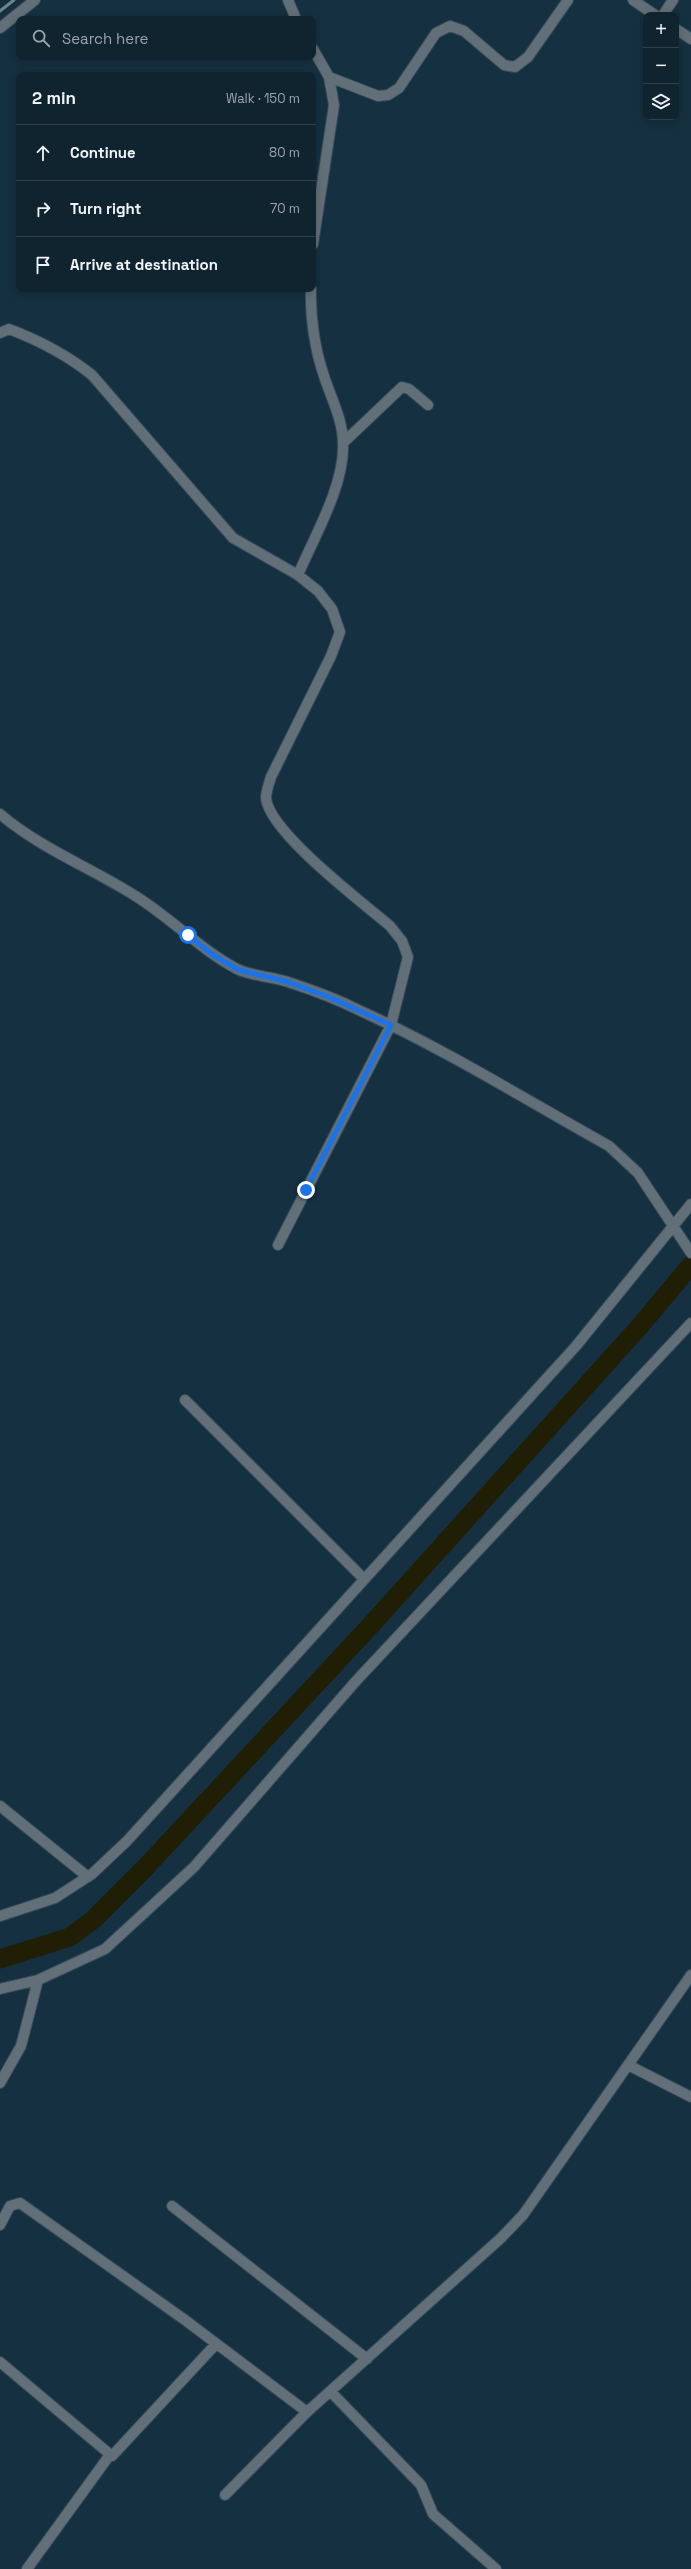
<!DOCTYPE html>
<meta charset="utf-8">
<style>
body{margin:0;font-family:"Space Grotesk",sans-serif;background:#1e303c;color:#f1f3f6}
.controls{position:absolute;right:12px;top:12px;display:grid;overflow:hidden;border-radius:8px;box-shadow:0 2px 10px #0003}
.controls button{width:36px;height:36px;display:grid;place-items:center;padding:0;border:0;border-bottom:1px solid #30414c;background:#102430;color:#f1f3f6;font:20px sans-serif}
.stop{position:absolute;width:12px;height:12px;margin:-9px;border:3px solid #1a73e8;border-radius:50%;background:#fff}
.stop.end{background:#1a73e8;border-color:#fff;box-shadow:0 1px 4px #0008}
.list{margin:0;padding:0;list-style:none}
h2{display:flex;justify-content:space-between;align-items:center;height:52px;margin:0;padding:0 16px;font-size:17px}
h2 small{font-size:13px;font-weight:400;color:#9ca4ab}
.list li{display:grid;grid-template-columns:26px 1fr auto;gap:12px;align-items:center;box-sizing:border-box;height:56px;padding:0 16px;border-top:1px solid #30414c}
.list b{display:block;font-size:15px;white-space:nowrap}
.list em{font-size:13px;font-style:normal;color:#9ca4ab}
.icon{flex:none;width:22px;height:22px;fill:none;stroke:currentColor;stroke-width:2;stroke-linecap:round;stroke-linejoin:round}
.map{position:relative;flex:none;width:691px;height:2569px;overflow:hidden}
.search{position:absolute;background:#102430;box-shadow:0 2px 10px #0003;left:16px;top:16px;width:300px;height:44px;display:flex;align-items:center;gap:10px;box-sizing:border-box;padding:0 14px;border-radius:8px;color:#9ca4ab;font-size:15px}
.panel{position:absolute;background:#102430;box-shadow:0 2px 10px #0003;left:16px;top:72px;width:300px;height:220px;border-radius:8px}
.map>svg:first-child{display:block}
</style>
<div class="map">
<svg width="691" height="2569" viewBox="0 0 691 2569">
<rect width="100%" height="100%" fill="#153040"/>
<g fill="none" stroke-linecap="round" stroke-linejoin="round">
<path stroke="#201f06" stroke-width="19" d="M0 1959 70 1937 94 1919 144 1869 371 1625 640 1326 691 1265"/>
<g stroke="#344d5c" stroke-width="12">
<path id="minor" d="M288 0 296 19
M633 0 655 15
M663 15 673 0
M0 28 35 0
M676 29 691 39
M313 49 329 77 334 105 313 244
M329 77 378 96 388 95 399 88 436 33 450 26 464 31 504 65 515 67 528 57 568 0
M0 333 9 329C38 340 67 355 92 375L233 538 298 575 318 591 332 609 340 632 331 656 271 777C269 783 266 792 266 798 269 832 362 902 390 926L402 941 408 957 391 1025 278 1245
M343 443 402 387 409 389 428 405
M298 575C314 537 345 485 343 443 343 420 331 398 324 376 315 350 310 317 311 289
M0 814C41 849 92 868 137 897 172 919 201 950 237 969 252 976 272 977 288 982 313 990 339 1000 363 1012 448 1051 528 1101 609 1146L638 1173 691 1253
M185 1400 363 1578
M0 1806 88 1877
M0 1916 55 1898 92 1874 127 1841 576 1346 691 1204
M0 1989 38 1980 105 1949 194 1867 356 1681 691 1323
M628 2065 691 2097
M0 2083 21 2046 38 1980
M172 2206 367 2359
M0 2225 10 2206 20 2203 185 2320 307 2412
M0 2362 112 2456 216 2344
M331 2392 421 2485 433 2514 496 2569
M225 2495 307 2412 501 2238 523 2215 691 1975
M27 2569 109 2456"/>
</g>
<use href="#minor" stroke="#636f78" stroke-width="10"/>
<path stroke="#6d8391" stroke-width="3" d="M0 11 14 0"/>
</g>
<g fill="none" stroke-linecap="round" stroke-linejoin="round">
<path stroke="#1a73e8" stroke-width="5" d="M188 935 213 955 239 970 288 982 329 997 391 1025 306 1190"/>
</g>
</svg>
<div class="controls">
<button>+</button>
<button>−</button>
<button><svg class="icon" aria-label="layers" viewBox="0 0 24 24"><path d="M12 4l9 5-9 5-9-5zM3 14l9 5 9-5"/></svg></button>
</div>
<div class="stop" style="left:188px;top:935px"></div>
<div class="stop end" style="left:306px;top:1190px"></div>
<div class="search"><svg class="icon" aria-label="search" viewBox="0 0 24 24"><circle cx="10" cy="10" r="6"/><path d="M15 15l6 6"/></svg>Search here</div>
<section class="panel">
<h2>2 min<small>Walk · 150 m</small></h2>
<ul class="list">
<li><svg class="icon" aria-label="ahead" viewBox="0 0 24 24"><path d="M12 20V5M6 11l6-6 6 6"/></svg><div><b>Continue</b></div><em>80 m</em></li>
<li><svg class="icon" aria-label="right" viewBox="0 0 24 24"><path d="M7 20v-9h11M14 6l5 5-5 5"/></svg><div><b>Turn right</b></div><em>70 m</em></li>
<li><svg class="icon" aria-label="arrive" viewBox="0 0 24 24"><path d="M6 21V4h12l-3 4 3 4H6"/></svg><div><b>Arrive at destination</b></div></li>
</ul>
</section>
</div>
